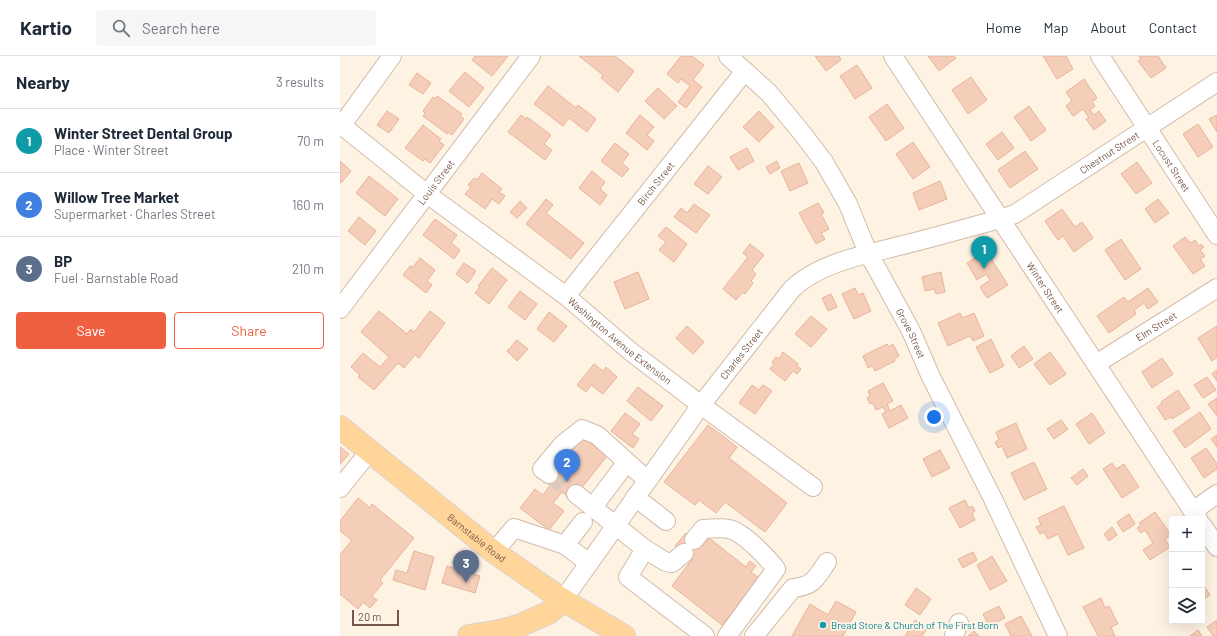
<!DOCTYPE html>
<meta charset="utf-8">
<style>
body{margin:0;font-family:Barlow,sans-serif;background:#f6f6f7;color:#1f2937}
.controls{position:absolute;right:12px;bottom:12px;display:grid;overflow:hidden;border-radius:4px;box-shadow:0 4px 16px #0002}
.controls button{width:36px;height:36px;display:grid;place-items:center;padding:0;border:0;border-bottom:1px solid #e0e1e3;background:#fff;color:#1f2937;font:20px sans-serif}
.scale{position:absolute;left:12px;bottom:10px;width:47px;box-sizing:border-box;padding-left:4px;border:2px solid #785647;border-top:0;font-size:11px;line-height:14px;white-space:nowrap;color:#785647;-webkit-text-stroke:3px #fff6eb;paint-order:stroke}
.you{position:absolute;left:594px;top:361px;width:14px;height:14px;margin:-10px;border:3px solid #fff;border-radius:50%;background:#1a73e8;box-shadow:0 0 0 6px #1a73e833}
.badge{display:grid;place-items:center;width:26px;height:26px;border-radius:50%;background:#ef6041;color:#fff;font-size:13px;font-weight:700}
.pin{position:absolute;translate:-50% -33px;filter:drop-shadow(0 1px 2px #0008)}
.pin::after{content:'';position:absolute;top:21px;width:14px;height:12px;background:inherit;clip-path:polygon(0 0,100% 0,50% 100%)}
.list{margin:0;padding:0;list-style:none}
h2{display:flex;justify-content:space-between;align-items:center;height:52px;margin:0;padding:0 16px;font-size:17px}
h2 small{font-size:13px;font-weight:400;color:#747a83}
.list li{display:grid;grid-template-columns:26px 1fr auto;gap:12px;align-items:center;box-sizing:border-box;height:64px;padding:0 16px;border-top:1px solid #e0e1e3}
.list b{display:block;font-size:15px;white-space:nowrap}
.list p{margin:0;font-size:13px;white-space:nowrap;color:#747a83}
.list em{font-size:13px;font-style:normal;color:#747a83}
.actions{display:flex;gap:8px;padding:12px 16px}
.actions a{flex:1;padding:9px 0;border:1px solid #ef6041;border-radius:4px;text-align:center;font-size:14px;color:#ef6041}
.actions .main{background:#ef6041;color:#fff}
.icon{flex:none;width:22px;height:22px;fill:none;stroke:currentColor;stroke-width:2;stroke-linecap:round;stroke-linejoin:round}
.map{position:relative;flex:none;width:877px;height:580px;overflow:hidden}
header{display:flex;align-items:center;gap:24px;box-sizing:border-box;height:56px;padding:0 20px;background:#fff;border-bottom:1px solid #e0e1e3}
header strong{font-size:19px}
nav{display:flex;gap:22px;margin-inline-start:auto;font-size:14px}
.search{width:280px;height:36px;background:#f6f6f7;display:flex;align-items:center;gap:10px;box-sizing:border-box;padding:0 14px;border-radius:4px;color:#747a83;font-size:15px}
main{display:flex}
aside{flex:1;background:#fff}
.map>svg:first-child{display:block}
</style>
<header>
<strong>Kartio</strong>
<div class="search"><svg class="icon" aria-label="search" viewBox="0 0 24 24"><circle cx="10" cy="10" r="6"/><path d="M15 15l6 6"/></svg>Search here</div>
<nav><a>Home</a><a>Map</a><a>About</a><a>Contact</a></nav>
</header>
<main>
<aside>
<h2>Nearby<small>3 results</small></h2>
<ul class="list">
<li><span class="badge" style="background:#0f9aa8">1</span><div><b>Winter Street Dental Group</b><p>Place · Winter Street</p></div><em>70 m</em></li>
<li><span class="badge" style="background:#3f7fe0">2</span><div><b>Willow Tree Market</b><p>Supermarket · Charles Street</p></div><em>160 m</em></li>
<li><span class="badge" style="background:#5c6f8a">3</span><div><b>BP</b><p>Fuel · Barnstable Road</p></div><em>210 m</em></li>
</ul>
<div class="actions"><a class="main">Save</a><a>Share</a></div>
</aside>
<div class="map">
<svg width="877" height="580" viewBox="0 0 877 580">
<rect width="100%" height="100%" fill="#fef2e3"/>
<path fill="#f5ceb9" stroke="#e8b498" d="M135 0H168L152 20 132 4Z
M239 0H275L294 15 278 36 261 22 263 19Z
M341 0H352L364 9 353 24 362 31 346 52 338 46 350 30 341 23 338 27 327 18Z
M475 0H499L501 4 486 15Z
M588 0H614L616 2 599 15Z
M703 0H726L733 13 717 23Z
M799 0H818L826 12 811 22 798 5 801 3Z
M517 9 532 32 515 43 500 20Z
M125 16 144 32 129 51 109 35Z
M77 17 91 27 83 38 69 29Z
M631 21 647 44 628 58 612 34Z
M744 23 757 42 752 46 755 50 750 54 754 59 759 55 766 65 754 74 746 63 749 62 743 53 733 60 726 50 732 45 726 36Z
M208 30 236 52 238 49 256 63 247 76 229 62 223 70 194 48Z
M318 32 337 50 324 63 305 45Z
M97 40 122 58 120 60 124 63 112 79 108 76 107 78 83 60 85 57 83 55 93 41 95 43Z
M547 48 564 72 546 85 529 61Z
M689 50 706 74 691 85 674 61Z
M47 55 59 63 49 77 37 69Z
M419 55 434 71 419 86 403 71Z
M181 59 186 63 187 61 211 79 204 88 212 94 205 104 168 76Z
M300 59 314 71 307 79 314 85 307 94 286 77Z
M877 59V76L869 63Z
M858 68 873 91 858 101 843 78Z
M83 69 101 83 99 85 104 89 90 107 85 103 83 105 65 92Z
M662 76 674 92 658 104 646 88Z
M573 86 590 111 573 123 556 98Z
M275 87 289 98 282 107 289 113 282 121 261 105Z
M407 92 414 105 398 114 390 101Z
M685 95 698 113 670 132 658 114Z
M0 105 11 115 1 127 0 126Z
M437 105 440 112 430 118 426 111Z
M797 106 812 127 796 138 781 118Z
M459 107 468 127 450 135 441 115Z
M368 110 382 121 368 138 354 128Z
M252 115 265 126 260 133 267 139 260 149 239 132Z
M142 117 162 133 159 136 165 140 159 148 152 143 145 153 125 138 131 131 128 129 134 122 137 124Z
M29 120 58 143 45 160 16 137Z
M600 125 607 143 579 154 573 137Z
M206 143 213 149 206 157 244 187 231 203 186 168Z
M818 143 829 157 815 167 805 153Z
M180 145 187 152 177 162 170 156Z
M478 147 484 157 481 158 489 173 481 177 485 183 476 188 459 157Z
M354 148 370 159 356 177 334 161 341 152 347 157Z
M722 153 735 171 742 166 753 182 734 196 723 180 718 184 705 165Z
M19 161 36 175 25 189 8 175Z
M95 163 117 179 111 187 120 194 114 203 83 179Z
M326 171 347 188 334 206 319 194 326 186 318 180Z
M845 181 850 187 855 184 859 190 861 188 864 191 860 194 865 200 860 203 865 210 853 218 833 190Z
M781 183 801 213 785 224 765 194Z
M410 188 424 199 412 214 416 218 411 225 413 227 405 238 403 236 396 244 383 233 408 201 403 197Z
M646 195 668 229 647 242 640 231 650 224 646 218 637 224 627 207Z
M80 202 95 214 87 225 92 229 86 237 63 219 70 210 73 211Z
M124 207 136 215 128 227 116 218Z
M152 212 167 224 149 248 135 237 140 231 138 230Z
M298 216 309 243 285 253 274 226Z
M601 216 605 236 596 238 594 233 585 235 582 221Z
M515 232 518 239 523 237 531 255 514 263 502 238Z
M808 232 818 246 808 253 804 247 794 254 796 258 769 277 757 260 784 241 788 246Z
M180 235 197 248 185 264 168 251Z
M491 238 497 251 488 255 482 242Z
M39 255 67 278 71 273 74 276 90 255 105 267 79 302 75 299 64 312 58 307 34 334 18 321 20 319 11 311 23 297 40 311 49 301 21 276Z
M209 256 227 270 214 286 197 273Z
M620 257 623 262 634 257 644 280 633 285 630 280 608 290 598 267Z
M471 260 487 273 471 291 455 278Z
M347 270 364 286 353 298 336 282Z
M877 270V301L872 305 858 282Z
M651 283 664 310 650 317 636 291Z
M177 284 188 293 177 305 167 295Z
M547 288 549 291 553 288 559 300 554 303 555 305 535 315 532 310 528 312 523 300Z
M684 290 693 303 679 312 671 300Z
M443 296 458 308 457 310 461 313 457 318 453 315 445 325 430 313 434 308 432 306 436 301 439 303Z
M710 296 726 318 710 329 694 308Z
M822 302 833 318 812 332 802 316Z
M254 308 263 315 266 311 277 321 263 338 251 329 246 336 237 329Z
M877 314V325L872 318Z
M867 321 876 334 863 342 854 329Z
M543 327 553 345 547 348 550 355 561 349 568 362 549 372 542 358 546 356 543 351 536 354 533 347 530 348 527 342 530 340 528 335Z
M412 329 419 334 423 329 432 335 415 358 399 347Z
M298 331 323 350 311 365 287 345Z
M838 334 850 352 832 363 831 361 825 364 817 351 822 348 821 346Z
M877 342V360L868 348Z
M860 356 871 373 845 392 833 375Z
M285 357 300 368 292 378 299 383 293 392 271 375Z
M752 357 765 377 749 388 736 368Z
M721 364 728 373 714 383 707 373Z
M676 367 687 393 667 402 662 390 658 392 655 386 659 384 656 376Z
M368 369 397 391 389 402 447 447 425 476 385 446 376 457 359 444 355 449 324 426Z
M240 379 267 400 232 444 222 436 213 447 224 455 209 474 180 452 195 433 203 439 211 428 205 423Z
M877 379V391L871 383Z
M0 391 9 398 0 408Z
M866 392 877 408V413L864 422 851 402Z
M600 394 610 412 592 421 583 403Z
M694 406 707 433 684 444 671 417Z
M772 407 776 413 784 408 799 431 782 442 763 413Z
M743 413 748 420 737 429 731 422Z
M18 442 30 452 32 448 74 482 40 524 43 527 32 540 37 544 30 552 23 546 18 553 0 538V499L12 484 0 475V465Z
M625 444 629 452 632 450 635 455 632 457 635 464 620 472 609 452Z
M724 450 744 492 728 499 718 478 708 483 704 476 700 478 696 471 701 469 698 462Z
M815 456 831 479 825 483 830 491 810 504 803 494 813 487 805 474 801 477 797 472 801 469 799 467Z
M789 458 795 468 783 476 777 466Z
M772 471 777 479 769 485 764 478Z
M346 477 363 490 369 482 406 511 410 505 416 510 411 516 419 522 382 569 332 530 352 503 335 490Z
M74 495 94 501 85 534 53 524 56 514 67 517Z
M633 496 637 504 623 512 618 503Z
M652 500 667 525 650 534 637 509Z
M107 510 140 520 135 537 102 527Z
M862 527 870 539 862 544Z
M576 532 591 543 580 559 565 549Z
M761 542 765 552 769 550 778 568 771 571 775 580H758L743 551Z
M496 545 516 556 503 580H452L470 548 488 559Z
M659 550 665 562 649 570 643 558Z
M681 560 692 580H671L665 568Z
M575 564 587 573 582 580H565Z
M877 564V580H873L867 571Z
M858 574 862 580H850Z
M634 575 639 580H628Z"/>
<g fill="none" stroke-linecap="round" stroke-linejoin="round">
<path stroke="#dccbbc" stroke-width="18" stroke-dasharray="18 9" stroke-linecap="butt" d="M209 418 236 438"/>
<g stroke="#d2bbab" stroke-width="20">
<g id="minor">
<path id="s1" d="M388 0 429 37 462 77 484 106 508 148 528 197 541 220 571 275 591 321 652 441 718 580"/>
<path id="s2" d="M553 0 858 463"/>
<path id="s3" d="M760 0 877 179"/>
<path id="s4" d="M0 68 87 138 226 240 290 295 361 349 473 431"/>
<path d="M2 69 52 0"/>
<path id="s5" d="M226 240 405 15"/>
<path id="s6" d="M0 253 191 0"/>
<path id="s7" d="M756 308 877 232"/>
<path d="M209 418 202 413 223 388 242 373 257 379 307 424"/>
<path d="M0 432 29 396"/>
<path d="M236 438 305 493 326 506 332 507 344 497"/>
<path d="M295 441 326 465"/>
<path d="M253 451 287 406"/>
<path d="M853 455 877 438"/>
<path d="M862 469 877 491"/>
<path d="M354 484 363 473C371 473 381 471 389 473 403 476 427 501 436 513L387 580"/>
<path d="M225 489 243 466"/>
<path d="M305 493 288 521 365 580"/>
<path d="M154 496 174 472 225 489 249 507"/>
<path id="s8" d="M223 544 361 349 452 233C479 207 523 199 559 190 593 182 626 172 660 163L675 158 877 26"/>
<path d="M414 580 453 532C474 530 476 522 487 506"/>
<path d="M614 580 619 567"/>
</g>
</g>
<g stroke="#dcd3cf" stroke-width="24">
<g id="major">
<path id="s9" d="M0 371 154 496 223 544 284 580"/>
<path d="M129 580 160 575 181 569 210 556 223 544"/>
</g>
</g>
<use href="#minor" stroke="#fff" stroke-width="18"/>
<use href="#major" stroke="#ffd599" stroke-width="22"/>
</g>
<circle fill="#0f9aa8" stroke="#fff6eb" stroke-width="1.5" cx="483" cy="569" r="4"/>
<g text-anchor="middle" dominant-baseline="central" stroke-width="3.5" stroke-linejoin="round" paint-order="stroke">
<g font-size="10" fill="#785647" stroke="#fff6eb">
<text stroke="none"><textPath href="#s8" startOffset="736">Chestnut Street</textPath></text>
<text stroke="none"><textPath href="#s3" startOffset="131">Locust Street</textPath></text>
<text stroke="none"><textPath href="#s6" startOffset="159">Louis Street</textPath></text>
<text stroke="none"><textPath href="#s5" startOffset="144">Birch Street</textPath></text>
<text stroke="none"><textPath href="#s2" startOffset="277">Winter Street</textPath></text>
<text stroke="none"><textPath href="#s7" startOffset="71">Elm Street</textPath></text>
<text stroke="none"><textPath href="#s1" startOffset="336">Grove Street</textPath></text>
<text stroke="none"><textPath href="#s4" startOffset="354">Washington Avenue Extension</textPath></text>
<text stroke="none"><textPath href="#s8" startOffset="304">Charles Street</textPath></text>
<text stroke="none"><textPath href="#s9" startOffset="176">Barnstable Road</textPath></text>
</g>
<g font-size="10" fill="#0d838f" stroke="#fff6eb" text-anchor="start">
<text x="491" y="569">Bread Store &amp; Church of The First Born</text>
</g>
</g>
</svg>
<div class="controls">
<button>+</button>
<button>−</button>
<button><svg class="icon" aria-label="layers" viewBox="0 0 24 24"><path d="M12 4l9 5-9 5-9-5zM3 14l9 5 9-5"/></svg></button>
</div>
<div class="scale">20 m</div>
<div class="you"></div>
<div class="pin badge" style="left:644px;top:213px;background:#0f9aa8">1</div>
<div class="pin badge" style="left:227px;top:426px;background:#3f7fe0">2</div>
<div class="pin badge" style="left:126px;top:527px;background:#5c6f8a">3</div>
</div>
</main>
